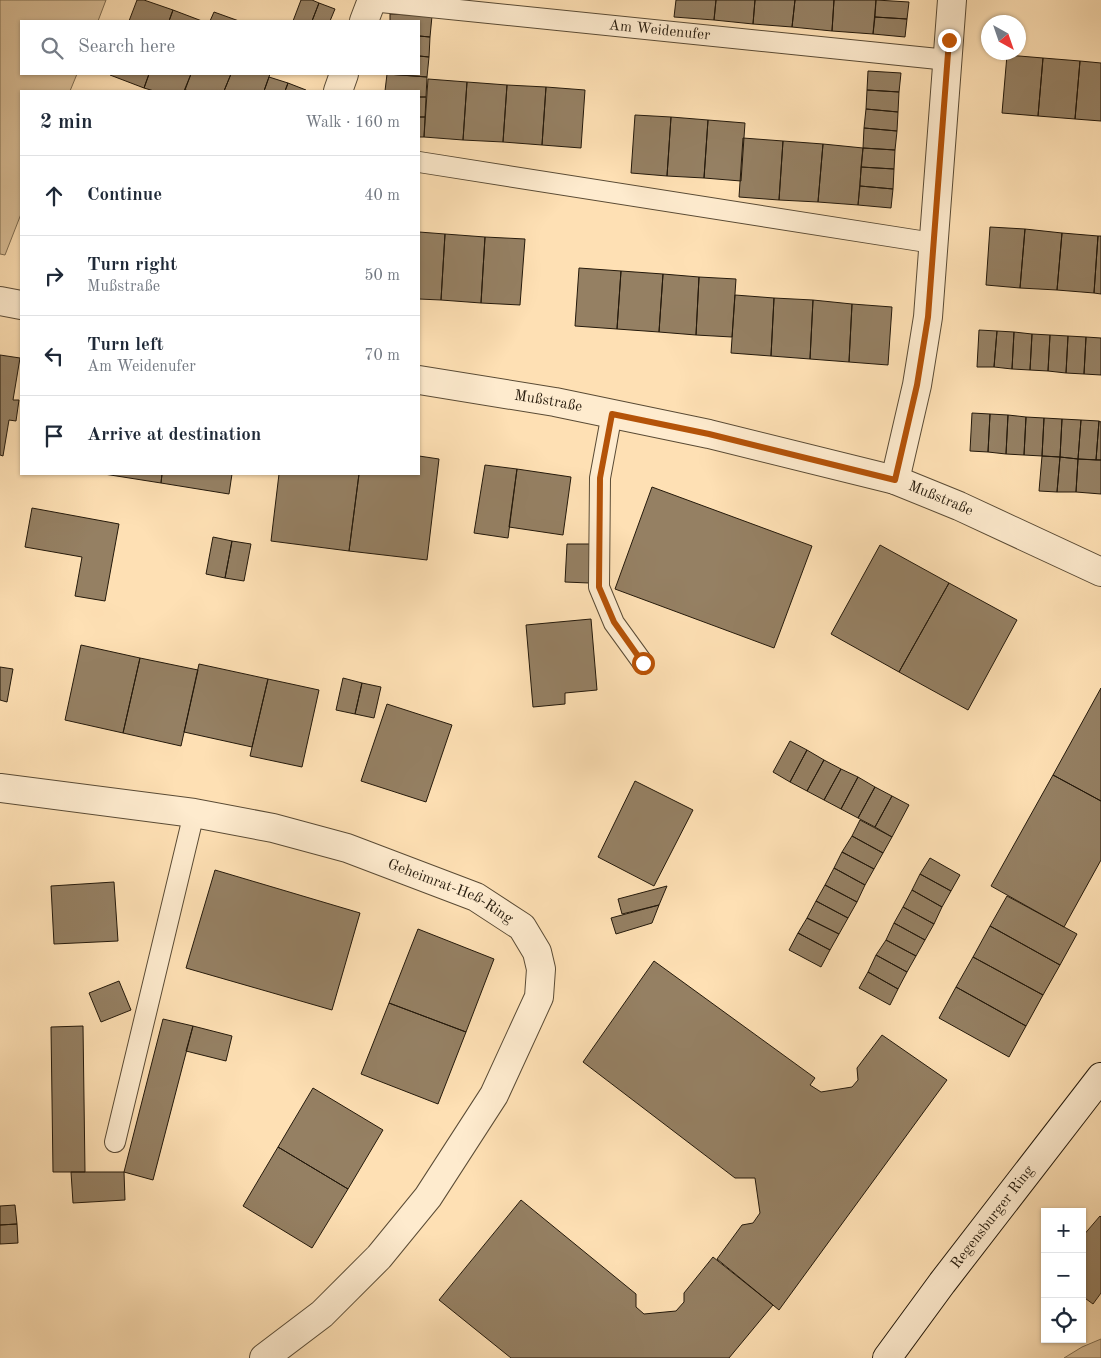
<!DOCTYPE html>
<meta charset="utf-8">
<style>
body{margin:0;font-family:"Old Standard TT",serif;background:#f2f2f3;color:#1f2937}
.controls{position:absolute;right:15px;bottom:15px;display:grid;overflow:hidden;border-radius:0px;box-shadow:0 1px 4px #0004}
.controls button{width:45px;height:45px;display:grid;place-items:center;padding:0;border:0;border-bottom:1px solid #e0e1e3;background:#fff;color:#1f2937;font:25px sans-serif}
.compass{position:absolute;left:981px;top:15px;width:45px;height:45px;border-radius:50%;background:#fff;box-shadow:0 1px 4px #0004;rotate:140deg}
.stop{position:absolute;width:15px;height:15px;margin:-11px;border:4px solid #b45309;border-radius:50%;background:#fff}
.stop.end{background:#b45309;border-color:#fff;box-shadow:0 1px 5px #0008}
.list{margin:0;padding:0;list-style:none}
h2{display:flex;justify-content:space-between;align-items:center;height:65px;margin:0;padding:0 20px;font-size:21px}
h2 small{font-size:16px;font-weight:400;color:#747a83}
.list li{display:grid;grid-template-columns:32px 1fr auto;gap:15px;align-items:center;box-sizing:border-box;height:80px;padding:0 20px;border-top:1px solid #e0e1e3}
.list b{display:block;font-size:19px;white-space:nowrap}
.list p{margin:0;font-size:16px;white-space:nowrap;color:#747a83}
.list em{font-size:16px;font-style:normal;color:#747a83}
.icon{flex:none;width:28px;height:28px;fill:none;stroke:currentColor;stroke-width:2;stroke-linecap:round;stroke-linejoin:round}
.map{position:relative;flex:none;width:1101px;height:1358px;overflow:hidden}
.search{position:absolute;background:#fff;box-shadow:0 1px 4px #0004;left:20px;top:20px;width:400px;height:55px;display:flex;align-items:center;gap:12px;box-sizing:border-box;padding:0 18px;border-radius:0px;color:#747a83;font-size:19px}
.panel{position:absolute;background:#fff;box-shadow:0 1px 4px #0004;left:20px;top:90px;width:400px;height:385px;border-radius:0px}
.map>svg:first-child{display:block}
</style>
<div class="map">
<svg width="1101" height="1358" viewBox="0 0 1101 1358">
<rect width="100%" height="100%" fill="#fee0b4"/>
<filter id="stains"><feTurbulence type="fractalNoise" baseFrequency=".004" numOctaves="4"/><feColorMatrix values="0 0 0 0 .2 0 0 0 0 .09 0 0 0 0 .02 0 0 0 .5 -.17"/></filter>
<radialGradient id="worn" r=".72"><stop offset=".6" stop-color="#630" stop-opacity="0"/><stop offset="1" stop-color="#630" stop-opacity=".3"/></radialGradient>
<path fill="#d9be97" stroke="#7e6c51" d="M0 0H106L98 21H21V74H77L70 91H21V214L5 255 0 254Z
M1101 1339V1358H1064L1082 1347Z"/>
<path fill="#958063" stroke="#24190b" d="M137 0H144L173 10 169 21H129Z
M301 0H312L319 3 312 21H293Z
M676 0H716L714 20 674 17Z
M716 0H755L753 24 714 20Z
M755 0H795L792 27 753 24Z
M795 0H834L832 31 792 27Z
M834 0H876L873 34 832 31Z
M876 0 909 2 907 19 875 17Z
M319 3 335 9 330 21H312Z
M173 10 202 21H169Z
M214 12 239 21H210Z
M390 14 432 16 430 37 419 36V21H390Z
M875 17 907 19 905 37 873 34Z
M419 36 430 37 429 57 419 56Z
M1007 55 1043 58 1038 116 1002 113Z
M419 56 429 57 427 77 387 74H419Z
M1043 58 1080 61 1075 119 1038 116Z
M1080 61 1101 63V121L1075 119Z
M868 71 901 73 899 92 867 90Z
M110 74H149L144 88 110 75Z
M149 74H191L184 91H154L144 88Z
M191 74H231L224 91H190L185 90Z
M231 74H270L264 91H224Z
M387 74 427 77 426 97H419V91H385Z
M269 77 288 83 285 91H264Z
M428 79 467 82 463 140 424 137Z
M467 82 507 85 503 142 463 140Z
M288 83 306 90 305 91H285Z
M507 85 546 87 542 145 503 142Z
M546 87 585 90 581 148 542 145Z
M867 90 899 92 898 112 866 109Z
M419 97H426L425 117H419Z
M866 109 898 112 897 131 864 128Z
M635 115 671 117 667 176 631 173Z
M419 117H425L424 137H419Z
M671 117 708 120 704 178 667 176Z
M708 120 745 123 741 181 704 178Z
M864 128 897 131 895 150 863 148Z
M743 138 783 141 779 200 739 197Z
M783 141 823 144 818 202 779 200Z
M823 144 863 148 858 205 818 202Z
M863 148 895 150 894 169 861 167Z
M861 167 894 169 893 189 860 186Z
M860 186 893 189 891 208 858 205Z
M990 227 1025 229 1020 288 986 285Z
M1025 229 1062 233 1057 290 1020 288Z
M419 232 445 234 441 300 419 299Z
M1062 233 1098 236 1094 293 1057 290Z
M445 234 485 237 481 303 441 300Z
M1098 236H1101V294L1094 293Z
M485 237 525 239 520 305 481 303Z
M579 268 621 271 617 329 575 326Z
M621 271 663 274 659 332 617 329Z
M663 274 699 277 696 335 659 332Z
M699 277 736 279 732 337 696 335Z
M735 295 774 298 771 356 731 353Z
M774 298 813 300 810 359 771 356Z
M813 300 852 304 849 362 810 359Z
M852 304 892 307 888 365 849 362Z
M979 330 997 331 994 367H977Z
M997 331 1014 332 1012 369 994 367Z
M1014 332 1032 334 1030 370 1012 369Z
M1032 334 1050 335 1048 371 1030 370Z
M1050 335 1068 336 1066 373 1048 371Z
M1068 336 1086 337 1084 374 1066 373Z
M1086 337 1101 338V375L1084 374Z
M0 355 20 358 13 400H19L16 421 9 420 3 456 0 455Z
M972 413 990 414 988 452 970 451Z
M990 414 1008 415 1006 454 988 452Z
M1008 415 1026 417 1024 455 1006 454Z
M1026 417 1044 418 1042 456 1024 455Z
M1044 418 1062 419 1060 457 1042 456Z
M1062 419 1081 420 1078 459 1060 457Z
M1081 420 1099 421 1096 460 1078 459Z
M1099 421 1101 422V460H1096Z
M419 456 439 459 427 560 349 551 359 474H419Z
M1042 456 1060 457 1057 492 1039 491Z
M1060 457 1078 459 1076 492H1057Z
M1078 459 1101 460V494L1076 492Z
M485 465 517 469 508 538 474 533Z
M517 469 571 477 563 535 509 527Z
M104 474H162L161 483Z
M162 474H232L229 494 161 483Z
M279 474H359L349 551 271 541Z
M652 487 812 546 774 648 615 589Z
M32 508 119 524 105 601 75 596 82 557 25 547Z
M213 537 232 541 225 578 206 574Z
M232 541 251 544 244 581 225 578Z
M567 544H591L589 583 565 582Z
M880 545 949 583 899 672 831 634Z
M949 583 1017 620 968 710 899 672Z
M591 619 597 690 565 693V704L533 707 526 625Z
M81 645 140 658 123 733 65 720Z
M140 658 198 670 181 746 123 733Z
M199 664 268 679 252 747 184 732Z
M0 667 13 669 7 702 0 700Z
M343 678 362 683 355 714 336 710Z
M268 679 319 690 302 767 250 756Z
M362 683 381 687 374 718 355 714Z
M1101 688V801L1053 775Z
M387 704 452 725 426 802 361 781Z
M790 741 807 750 790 782 773 772Z
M807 750 824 760 807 791 790 782Z
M824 760 841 769 824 800 807 791Z
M841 769 858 777 841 809 824 800Z
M1053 775 1101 801V860L1064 927 991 886Z
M858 777 875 787 858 818 841 809Z
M635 781 693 810 654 886 598 857Z
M875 787 892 796 875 827 858 818Z
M892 796 909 805 892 837 875 827Z
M860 820 892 837 883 853 852 836Z
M852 836 883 853 874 869 842 852Z
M842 852 874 869 865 885 834 868Z
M930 858 960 875 951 891 920 874Z
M834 868 865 885 857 902 825 885Z
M215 870 360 913 332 1010 186 968Z
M920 874 951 891 942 907 912 890Z
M114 882 118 941 54 944 51 886Z
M825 885 857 902 848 918 816 901Z
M667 886 659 905 622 914 618 899Z
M912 890 942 907 934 924 903 907Z
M1007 896 1077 934 1060 965 990 926Z
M816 901 848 918 839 934 807 918Z
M659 905 652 923 616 934 611 918Z
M903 907 934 924 925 940 894 923Z
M807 918 839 934 830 950 798 933Z
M894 923 925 940 916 956 886 940Z
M990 926 1060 965 1043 995 973 957Z
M418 929 494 959 466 1032 389 1003Z
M798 933 830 950 821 967 789 950Z
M886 940 916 956 907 972 876 955Z
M876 955 907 972 898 989 868 972Z
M973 957 1043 995 1026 1026 956 987Z
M654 961 815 1078 810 1085 821 1092 852 1087 858 1080 857 1068 882 1035 947 1080 779 1310 717 1259 742 1225 753 1223 760 1213 755 1178H735L583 1062Z
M868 972 898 989 890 1005 859 988Z
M119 981 131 1010 101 1022 89 993Z
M956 987 1026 1026 1009 1057 939 1018Z
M389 1003 466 1032 438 1104 361 1074Z
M163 1019 193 1026 153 1180 124 1172Z
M83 1026 85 1172H53L51 1027Z
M193 1026 232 1036 226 1061 186 1051Z
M313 1088 383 1130 348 1189 278 1147Z
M278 1147 348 1189 312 1248 243 1206Z
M71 1172H124L125 1200 73 1203Z
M521 1200 636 1294V1307L644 1314 676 1311 684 1302V1293L713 1257 773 1305 729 1358H511L439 1300Z
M15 1205 17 1224 0 1225V1206Z
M1100 1216 1101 1217V1293L1093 1304 1082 1296V1237Z
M17 1224 18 1243 0 1244V1225Z"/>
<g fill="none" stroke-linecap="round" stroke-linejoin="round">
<g stroke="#5a4b35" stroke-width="22">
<g id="lane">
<path id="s1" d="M371 1 948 60"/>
<path d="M419 162 933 243"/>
<path d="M612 413 600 478 599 587 614 623 643 663"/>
<path d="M115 1142 194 813"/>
</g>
</g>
<g stroke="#5a4b35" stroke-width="30">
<g id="street">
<path d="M364 21 372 0"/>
<path d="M338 91 344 74"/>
<path d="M0 301 21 305"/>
<path id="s2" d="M419 380 555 402 709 434 895 480 959 506 1101 572"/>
<path d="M895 480 917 385 928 317 952 0"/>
<path id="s3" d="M0 788 194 813 273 828 347 848 476 897 522 927 537 952 541 969 539 997 494 1095 428 1197 379 1257 322 1314 264 1358"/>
</g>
</g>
<g stroke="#24190b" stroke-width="30">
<g id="secondary">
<path id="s4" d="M887 1358 942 1283 1101 1077"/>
</g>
</g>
<use href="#lane" stroke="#feebce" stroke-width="20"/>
<use href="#street" stroke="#feebce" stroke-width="28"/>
<use href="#secondary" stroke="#feebce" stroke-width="28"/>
</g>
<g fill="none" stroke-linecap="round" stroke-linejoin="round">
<path stroke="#b45309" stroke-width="6" d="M643 663 614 622 599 587 600 478 612 414 709 434 895 480 917 385 928 317 949 40"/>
</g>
<g text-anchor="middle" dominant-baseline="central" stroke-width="4" stroke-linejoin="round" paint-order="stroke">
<g font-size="15" fill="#24190b" stroke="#feebce">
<text stroke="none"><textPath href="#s1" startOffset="290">Am Weidenufer</textPath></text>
<text stroke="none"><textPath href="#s2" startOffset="131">Mußstraße</textPath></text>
<text stroke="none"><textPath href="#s2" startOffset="536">Mußstraße</textPath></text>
<text stroke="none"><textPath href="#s3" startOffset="465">Geheimrat-Heß-Ring</textPath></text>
<text stroke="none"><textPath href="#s4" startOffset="176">Regensburger Ring</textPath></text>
</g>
</g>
<rect width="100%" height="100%" filter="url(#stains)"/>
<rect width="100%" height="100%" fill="url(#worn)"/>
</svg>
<div class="controls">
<button>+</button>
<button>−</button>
<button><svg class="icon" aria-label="locate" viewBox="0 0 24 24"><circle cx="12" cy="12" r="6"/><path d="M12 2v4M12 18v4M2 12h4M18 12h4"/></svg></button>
</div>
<svg class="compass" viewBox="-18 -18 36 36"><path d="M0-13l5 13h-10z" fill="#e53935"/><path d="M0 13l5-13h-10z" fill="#747a83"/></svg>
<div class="stop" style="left:643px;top:663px"></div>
<div class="stop end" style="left:949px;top:40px"></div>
<div class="search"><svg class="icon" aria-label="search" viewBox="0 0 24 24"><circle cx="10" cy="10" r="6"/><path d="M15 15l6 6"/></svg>Search here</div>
<section class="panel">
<h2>2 min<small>Walk · 160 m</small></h2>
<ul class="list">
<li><svg class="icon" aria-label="ahead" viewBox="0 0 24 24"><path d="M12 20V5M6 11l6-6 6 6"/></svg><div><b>Continue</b></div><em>40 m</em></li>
<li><svg class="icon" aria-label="right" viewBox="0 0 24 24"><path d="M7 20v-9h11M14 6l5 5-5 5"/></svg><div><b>Turn right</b><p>Mußstraße</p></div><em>50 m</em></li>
<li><svg class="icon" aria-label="left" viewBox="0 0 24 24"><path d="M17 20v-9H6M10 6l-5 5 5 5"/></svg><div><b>Turn left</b><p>Am Weidenufer</p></div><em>70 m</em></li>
<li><svg class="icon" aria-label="arrive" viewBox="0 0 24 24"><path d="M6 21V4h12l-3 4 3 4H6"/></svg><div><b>Arrive at destination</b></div></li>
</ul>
</section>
</div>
